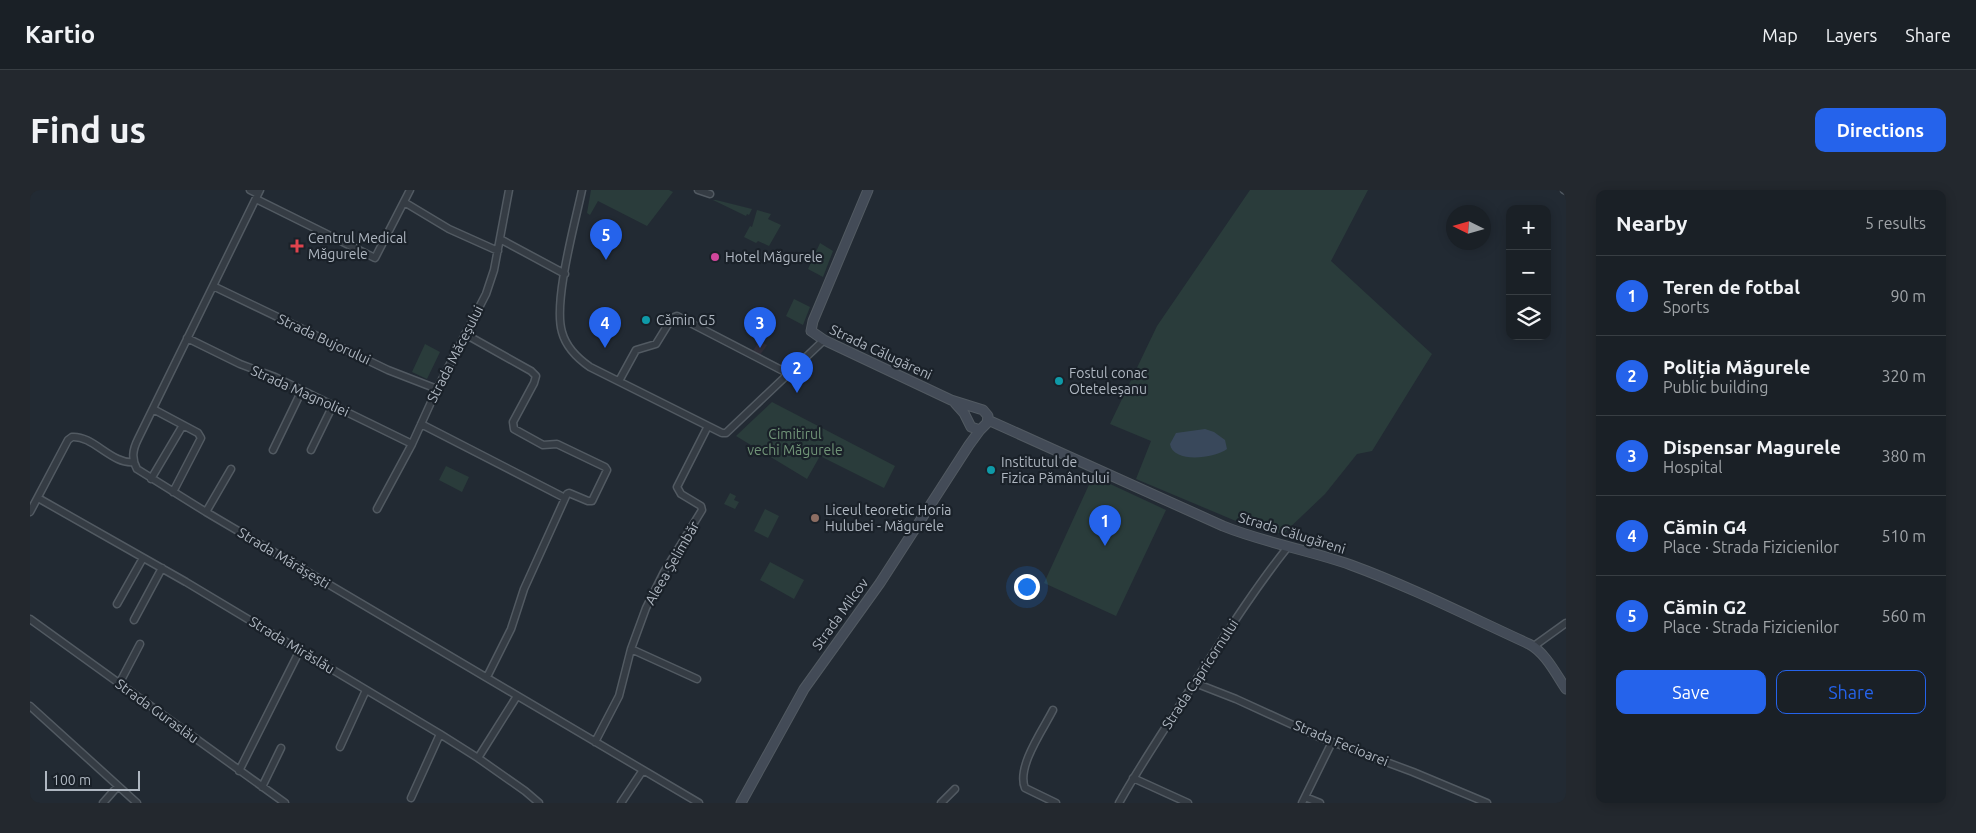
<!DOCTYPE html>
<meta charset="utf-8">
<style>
body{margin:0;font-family:Ubuntu,sans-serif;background:#23282e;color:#f1f3f6}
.controls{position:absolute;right:15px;top:15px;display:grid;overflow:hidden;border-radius:10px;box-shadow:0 2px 12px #0003}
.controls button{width:45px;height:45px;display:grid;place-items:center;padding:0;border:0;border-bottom:1px solid #383e43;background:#1a2026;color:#f1f3f6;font:25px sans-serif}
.compass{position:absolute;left:1416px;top:15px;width:45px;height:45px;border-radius:50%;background:#1a2026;box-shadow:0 2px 12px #0003;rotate:275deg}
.scale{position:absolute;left:15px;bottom:12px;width:95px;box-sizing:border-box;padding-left:5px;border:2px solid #afb7c1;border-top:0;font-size:14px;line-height:18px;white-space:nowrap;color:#afb7c1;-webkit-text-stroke:4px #1a2129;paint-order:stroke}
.you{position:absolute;left:996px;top:396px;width:18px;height:18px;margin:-12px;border:4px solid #fff;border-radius:50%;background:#1a73e8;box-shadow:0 0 0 8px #1a73e833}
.badge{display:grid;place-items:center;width:32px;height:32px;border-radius:50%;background:#2563eb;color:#fff;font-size:16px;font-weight:700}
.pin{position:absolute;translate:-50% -41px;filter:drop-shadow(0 1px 2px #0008)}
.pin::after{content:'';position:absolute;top:26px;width:18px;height:15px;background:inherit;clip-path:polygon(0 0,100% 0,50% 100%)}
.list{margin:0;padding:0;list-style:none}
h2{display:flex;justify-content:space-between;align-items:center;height:65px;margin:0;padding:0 20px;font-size:21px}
h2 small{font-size:16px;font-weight:400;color:#9fa3a7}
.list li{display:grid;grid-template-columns:32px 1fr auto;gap:15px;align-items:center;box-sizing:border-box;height:80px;padding:0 20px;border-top:1px solid #383e43}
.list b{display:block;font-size:19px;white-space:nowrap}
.list p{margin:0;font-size:16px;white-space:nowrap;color:#9fa3a7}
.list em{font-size:16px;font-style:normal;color:#9fa3a7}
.actions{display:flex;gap:10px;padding:15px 20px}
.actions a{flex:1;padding:11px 0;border:1px solid #2563eb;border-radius:10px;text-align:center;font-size:18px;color:#2563eb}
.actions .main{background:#2563eb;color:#fff}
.icon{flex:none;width:28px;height:28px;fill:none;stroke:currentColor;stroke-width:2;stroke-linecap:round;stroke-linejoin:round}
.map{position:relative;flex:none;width:1536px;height:613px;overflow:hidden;border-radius:10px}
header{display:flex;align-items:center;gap:30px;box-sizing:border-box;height:70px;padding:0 25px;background:#1a2026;border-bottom:1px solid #383e43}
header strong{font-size:24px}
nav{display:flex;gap:28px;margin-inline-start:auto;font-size:18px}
.intro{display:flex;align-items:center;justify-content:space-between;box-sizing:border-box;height:120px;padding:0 30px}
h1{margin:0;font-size:35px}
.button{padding:12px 22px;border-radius:10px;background:#2563eb;color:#fff;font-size:18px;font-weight:700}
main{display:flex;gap:30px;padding:0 30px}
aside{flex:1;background:#1a2026;border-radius:10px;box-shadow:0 2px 12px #0003}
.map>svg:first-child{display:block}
</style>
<header>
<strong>Kartio</strong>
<nav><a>Map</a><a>Layers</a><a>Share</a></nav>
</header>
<div class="intro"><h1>Find us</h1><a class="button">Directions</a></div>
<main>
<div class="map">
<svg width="1536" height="613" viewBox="0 0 1536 613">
<rect width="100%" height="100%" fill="#222a33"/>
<path fill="#302f39" d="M729 151 737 155 730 165 723 161Z"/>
<path fill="#2a3c3b" d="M561 0H639L643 2 617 36 568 11 560 25 557 23Z
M1220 0H1338L1301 71 1402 164 1342 261 1327 264 1295 304 1253 344 1213 334 1106 289 1121 251 1080 234 1127 136Z
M683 10H686L722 19 719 25 717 24 716 26Z
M727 20 741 24 738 29 751 35 739 56 728 51 726 53 714 47 720 36 722 37Z
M790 53 803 61 793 87 778 79Z
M764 109 780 117 773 135 756 126Z
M395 154 410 162 397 189 382 182Z
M742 212 865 276 854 298 790 266 777 289 706 246Z
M416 276 439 287 432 302 409 290Z
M1063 286 1136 320 1086 426 1014 393Z
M700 303 706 306 704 310 709 312 705 319 694 314Z
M735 319 749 326 738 348 724 341Z
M740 372 774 390 764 409 730 390Z"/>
<path fill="#39485b" d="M1175 239 1184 242 1195 250 1197 259C1185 268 1143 274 1140 254L1146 243Z"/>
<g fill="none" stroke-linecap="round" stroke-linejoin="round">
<g stroke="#525a62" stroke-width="9">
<path id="street" d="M220 0 228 4
M230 0 108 249C103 259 101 268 107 279L176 322 669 613
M552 0C545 33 523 112 532 142 536 157 547 168 560 177L692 243H696L794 150
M668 0 680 4
M1534 0 1536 1
M226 9 345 68 380 0
M374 12 419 39 468 61
M470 49 535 84
M183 96 358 180 407 199
M435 144 501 181 506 186 504 193 483 232 484 239 513 255 527 254 575 277 577 280 562 311H558L539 303 537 304 494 399 481 439 457 487
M157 148 210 174 245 187 382 254
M589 191 606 160 626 154 642 128 647 126 759 184
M123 219 168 243 171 248 143 302
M391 234 535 308
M243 260 272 200
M281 260 303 215
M121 289 153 235
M8 308 156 392 410 544 448 568 495 601 509 613
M347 319 382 254 407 199 456 104 464 80 479 0
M0 322 38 250 42 247C63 245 82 275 104 272
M176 322 201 279
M87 414 113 368
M0 429 255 613
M104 430 132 378
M1504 456 1536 433
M601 459 667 489
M1165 493 1206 509 1289 547 1383 582 1457 613
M89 494 110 454
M0 516 107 613
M1023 520C1014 538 986 577 995 598L1026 613
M565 552 589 506 601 459 616 418 634 382 672 320 671 316 651 304 647 297 678 236
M310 557 336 500
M448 568 487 506
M209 581 270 460
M1103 588 1158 613
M232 597 251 558
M1275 607 1290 613
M381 608 410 544
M73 613 88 596
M591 613 613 580
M911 613 925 599
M1089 613C1112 572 1139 533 1164 493 1194 447 1223 401 1257 358
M1272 613 1302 552"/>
</g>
<g stroke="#525a62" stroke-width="11">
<path id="secondary" d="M925 213 934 223 941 237 950 240
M958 230 1193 336C1235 353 1279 360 1321 375 1381 397 1440 427 1499 454 1515 462 1526 484 1536 499
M711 613 774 499 850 393 939 255 950 240 957 233 958 226 953 220 921 210 794 150 781 141 783 131 838 0"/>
</g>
<use href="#street" stroke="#353c44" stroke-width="6"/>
<use href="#secondary" stroke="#434b57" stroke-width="9"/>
</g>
<path fill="#e0444e" stroke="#1a2129" stroke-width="2" d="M264.5 48.5h5v5h5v5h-5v5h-5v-5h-5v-5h5z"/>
<circle fill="#d1479c" stroke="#1a2129" stroke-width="2" cx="685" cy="67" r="5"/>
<g fill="#0f9aa8" stroke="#1a2129" stroke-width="2">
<circle cx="616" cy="130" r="5"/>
<circle cx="1029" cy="191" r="5"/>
<circle cx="961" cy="280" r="5"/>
</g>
<circle fill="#8d6e63" stroke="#1a2129" stroke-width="2" cx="785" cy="328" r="5"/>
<g text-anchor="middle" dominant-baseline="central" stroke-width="4.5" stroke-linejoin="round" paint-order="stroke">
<g font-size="14" fill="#afb7c1" stroke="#1a2129" text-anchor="start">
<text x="278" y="48">Centrul Medical<tspan x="278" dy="16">Măgurele</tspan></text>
<text x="695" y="67">Hotel Măgurele</text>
<text x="626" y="130">Cămin G5</text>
<text x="1039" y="183">Fostul conac<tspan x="1039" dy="16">Oteteleșanu</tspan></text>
<text x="971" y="272">Institutul de<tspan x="971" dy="16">Fizica Pământului</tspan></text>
<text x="795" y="320">Liceul teoretic Horia<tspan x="795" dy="16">Hulubei - Măgurele</tspan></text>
</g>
<g font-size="14" fill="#afb7c1" stroke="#1a2129">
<text transform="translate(294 149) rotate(25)">Strada Bujorului</text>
<text transform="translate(851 162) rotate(25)">Strada Călugăreni</text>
<text transform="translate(425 164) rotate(-63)">Strada Măceșului</text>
<text transform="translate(270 201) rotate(24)">Strada Magnoliei</text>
<text transform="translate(1262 343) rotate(17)">Strada Călugăreni</text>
<text transform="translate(254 368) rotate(31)">Strada Mărășești</text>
<text transform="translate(642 373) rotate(-60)">Aleea Șelimbăr</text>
<text transform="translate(810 424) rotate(-54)">Strada Milcov</text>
<text transform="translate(262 455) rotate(31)">Strada Mirăslău</text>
<text transform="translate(1170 484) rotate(-57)">Strada Capricornului</text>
<text transform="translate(127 521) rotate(36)">Strada Guraslău</text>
<text transform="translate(1311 553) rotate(22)">Strada Fecioarei</text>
</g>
<g font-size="14" fill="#719578" stroke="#1a2129">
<text x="765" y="244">Cimitirul<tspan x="765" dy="16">vechi Măgurele</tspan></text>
</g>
</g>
</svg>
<div class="controls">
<button>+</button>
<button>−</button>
<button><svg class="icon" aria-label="layers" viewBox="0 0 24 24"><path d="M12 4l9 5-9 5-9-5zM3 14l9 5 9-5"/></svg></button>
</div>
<svg class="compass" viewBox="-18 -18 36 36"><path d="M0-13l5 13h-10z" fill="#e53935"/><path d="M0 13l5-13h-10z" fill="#9fa3a7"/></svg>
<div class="scale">100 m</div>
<div class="you"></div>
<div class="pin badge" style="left:1075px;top:356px">1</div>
<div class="pin badge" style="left:767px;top:203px">2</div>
<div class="pin badge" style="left:730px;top:158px">3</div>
<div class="pin badge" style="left:575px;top:158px">4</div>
<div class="pin badge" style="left:576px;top:70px">5</div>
</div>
<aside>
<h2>Nearby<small>5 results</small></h2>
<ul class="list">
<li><span class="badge">1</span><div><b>Teren de fotbal</b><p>Sports</p></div><em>90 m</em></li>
<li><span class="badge">2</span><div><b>Poliția Măgurele</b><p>Public building</p></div><em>320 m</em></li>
<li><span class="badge">3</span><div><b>Dispensar Magurele</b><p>Hospital</p></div><em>380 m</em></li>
<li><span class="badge">4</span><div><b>Cămin G4</b><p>Place · Strada Fizicienilor</p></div><em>510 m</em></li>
<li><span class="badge">5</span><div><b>Cămin G2</b><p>Place · Strada Fizicienilor</p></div><em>560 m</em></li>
</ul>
<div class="actions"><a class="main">Save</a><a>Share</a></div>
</aside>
</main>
